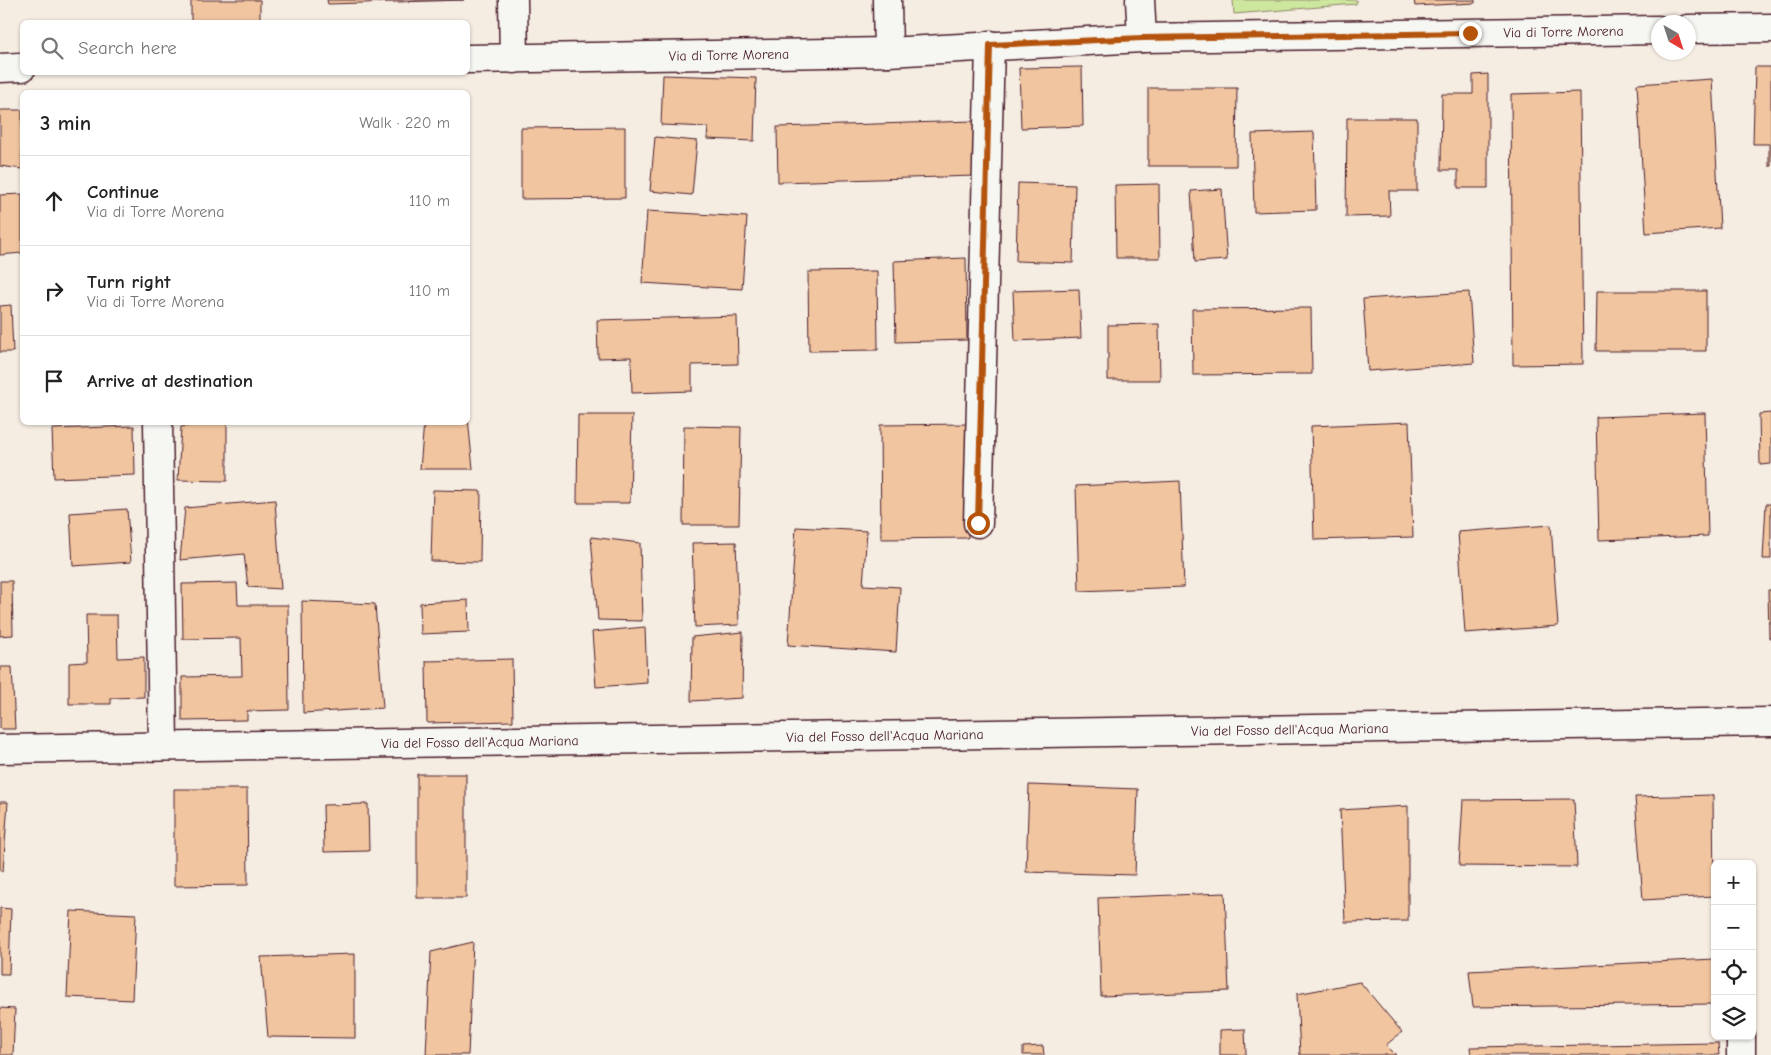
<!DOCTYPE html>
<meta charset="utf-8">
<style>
body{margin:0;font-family:"Comic Neue",sans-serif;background:#f2f2f2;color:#222}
.controls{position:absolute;right:15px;bottom:15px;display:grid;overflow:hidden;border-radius:8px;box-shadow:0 1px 4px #0004}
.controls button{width:45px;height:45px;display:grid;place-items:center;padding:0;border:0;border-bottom:1px solid #e0e0e0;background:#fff;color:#222;font:25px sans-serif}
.compass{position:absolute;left:1651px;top:15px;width:45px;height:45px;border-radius:50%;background:#fff;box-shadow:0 1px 4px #0004;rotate:141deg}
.stop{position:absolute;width:15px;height:15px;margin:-11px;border:4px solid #b45309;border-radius:50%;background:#fff}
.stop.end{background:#b45309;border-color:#fff;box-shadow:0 1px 5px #0008}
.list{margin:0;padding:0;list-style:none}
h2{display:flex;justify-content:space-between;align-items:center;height:65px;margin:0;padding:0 20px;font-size:21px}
h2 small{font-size:16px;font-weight:400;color:#767676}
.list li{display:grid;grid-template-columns:32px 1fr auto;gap:15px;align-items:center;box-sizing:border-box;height:90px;padding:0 20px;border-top:1px solid #e0e0e0}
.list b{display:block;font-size:19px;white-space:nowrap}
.list p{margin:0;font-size:16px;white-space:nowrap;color:#767676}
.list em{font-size:16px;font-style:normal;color:#767676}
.icon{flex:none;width:28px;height:28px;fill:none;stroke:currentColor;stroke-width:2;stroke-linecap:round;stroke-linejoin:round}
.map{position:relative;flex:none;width:1771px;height:1055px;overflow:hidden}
.search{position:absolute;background:#fff;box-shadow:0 1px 4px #0004;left:20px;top:20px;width:450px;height:55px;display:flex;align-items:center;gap:12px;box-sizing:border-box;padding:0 18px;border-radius:8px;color:#767676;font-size:19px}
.panel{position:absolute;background:#fff;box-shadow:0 1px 4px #0004;left:20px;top:90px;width:450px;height:335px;border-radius:8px}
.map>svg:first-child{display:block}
</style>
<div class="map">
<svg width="1771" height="1055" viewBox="0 0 1771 1055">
<rect width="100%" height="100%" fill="#f5ece2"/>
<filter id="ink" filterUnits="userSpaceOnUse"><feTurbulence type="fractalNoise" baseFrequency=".02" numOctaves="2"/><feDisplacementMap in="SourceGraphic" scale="10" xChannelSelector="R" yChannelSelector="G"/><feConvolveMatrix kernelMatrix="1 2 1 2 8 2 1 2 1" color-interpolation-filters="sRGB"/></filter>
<g filter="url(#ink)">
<path fill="#cde89e" stroke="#8c8464" d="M1233 0H1357L1356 4 1234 14Z"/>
<path fill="#f0c5a0" stroke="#4a1f2b" d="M191 0H260V22H191Z
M327 0H464L328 4Z
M1414 0H1475V3L1415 6Z
M1082 67 1083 126 1021 128 1019 68Z
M1755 67H1771V166H1769V144H1753Z
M1488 74V188H1458V170H1441L1442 94H1473V75Z
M663 75 756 78 754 141 707 139 708 127 661 125Z
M1712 79 1720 228 1646 233 1637 84Z
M1148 88H1237L1236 166H1148Z
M1580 92 1583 364 1513 365 1511 94Z
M0 110H22V169L0 166Z
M1347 118H1417V191H1389L1390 216 1346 217Z
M974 121 975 176 778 182 777 127Z
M521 128 625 127V198L521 199Z
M1314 132 1316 210 1254 212 1252 134Z
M655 137 697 141 692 195 650 191Z
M1018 183 1075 185 1073 263 1016 261Z
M1159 184 1160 258H1116L1115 185Z
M1222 189 1227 260 1195 262 1191 191Z
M22 194V253L0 255V195Z
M647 211 747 217 742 289 642 283Z
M966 258 967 340 896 342 894 261Z
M877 271 878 350 809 351 808 272Z
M1079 289 1081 338 1015 341 1013 291Z
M1597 291H1706V351H1596Z
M1469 292 1474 363 1368 371 1363 299Z
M11 305 13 352H0V306Z
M1311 308 1312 374 1193 375 1192 309Z
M737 316 738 364 692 365V391L632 393 631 357 598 358 597 320Z
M1159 324 1160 380H1108V325Z
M1705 413 1708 536 1599 540 1596 417Z
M1771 413V464L1760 465 1759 414Z
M578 415H632L630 503H577Z
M468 418 473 469H420L424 422H468Z
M214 422H227V481L178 480 181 427Z
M1409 422 1413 537 1314 540 1311 426Z
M967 424 968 538 881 539 880 425Z
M134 426 135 475 54 478 52 429Z
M684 426 741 427 739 525H683Z
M1180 481 1184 587 1079 591 1076 486Z
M433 490 481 491 480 562 431 561Z
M275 500 281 589 248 587 244 554 180 560 185 508Z
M1766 504H1771V559H1763Z
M127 509 131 562 73 566 70 513Z
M1551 525 1558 626 1465 633 1458 532Z
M796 527 867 531 863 585 900 587 896 652 788 645Z
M591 537 640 543 642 621 598 620Z
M736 542 739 625 695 627 692 543Z
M0 581H12L13 635 0 636Z
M237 583 238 605H288L289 710 247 711V720L182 721V677L242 676 241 638 183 639 182 584Z
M1768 590H1771V638H1769Z
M468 600 469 632 421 634 420 603Z
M302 601 375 604 383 708 303 713Z
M86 615H117L118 658 144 657V697L111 698V704H69V663L87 662Z
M645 627 647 683 596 687 592 632Z
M743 632 742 698 691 701 692 637Z
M512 659 513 721 427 723 426 661Z
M0 667H12L15 729H0Z
M417 774H466V898H417Z
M1029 785 1138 789 1135 875 1026 872Z
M174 789H247L248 885 174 886Z
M1713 795 1714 896 1643 900 1635 797Z
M1574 799 1577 867 1459 866 1463 800Z
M0 802H8L3 871H0Z
M368 804 369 851 324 852 323 805Z
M1408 806V921L1345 922 1340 810Z
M1225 893 1229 991 1101 996 1098 898Z
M0 908 11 909 9 974H0Z
M71 911 136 914 132 1000 67 997Z
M473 942 468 1055H426L431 952Z
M355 954V1038L268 1037 261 957Z
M1715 959V1004L1473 1007 1469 971Z
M1360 982 1402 1032 1386 1045 1396 1055H1300L1297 994Z
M0 1008 15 1009 13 1055H0Z
M1245 1029 1246 1055H1220V1030Z
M1718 1043 1719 1055H1471L1470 1047Z
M1043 1046 1044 1055H1023V1047Z"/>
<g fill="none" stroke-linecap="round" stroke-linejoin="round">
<g stroke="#4a1f2b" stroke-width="31">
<g id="minor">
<path d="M513 0 514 59"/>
<path d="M887 0 888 52"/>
<path d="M1140 0 1142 38"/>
<path d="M1688 29 1771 28"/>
<path id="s1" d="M468 59 888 52 1142 38 1658 30"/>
<path d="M0 68 22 67"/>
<path d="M158 422 163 745"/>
<path d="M978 523 990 45"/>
<path id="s2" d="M0 749 1771 722"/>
<path d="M1741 1036V1055"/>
</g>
</g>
<use href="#minor" stroke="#f6f6f2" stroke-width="28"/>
</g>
</g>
<g fill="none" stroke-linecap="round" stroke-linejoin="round" filter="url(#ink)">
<path stroke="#b45309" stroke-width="6" d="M978 523 990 45 1142 38 1470 33"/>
</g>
<g text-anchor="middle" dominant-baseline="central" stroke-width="5" stroke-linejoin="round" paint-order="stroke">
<g font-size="14" fill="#4a1f2b" stroke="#f6f6f2">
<text stroke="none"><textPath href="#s1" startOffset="1096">Via di Torre Morena</textPath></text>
<text stroke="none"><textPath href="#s1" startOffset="261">Via di Torre Morena</textPath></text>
<text stroke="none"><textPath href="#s2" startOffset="1290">Via del Fosso dell'Acqua Mariana</textPath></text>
<text stroke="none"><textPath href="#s2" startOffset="885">Via del Fosso dell'Acqua Mariana</textPath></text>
<text stroke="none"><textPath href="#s2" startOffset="480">Via del Fosso dell'Acqua Mariana</textPath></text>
</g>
</g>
</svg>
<div class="controls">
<button>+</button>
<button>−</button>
<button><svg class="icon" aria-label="locate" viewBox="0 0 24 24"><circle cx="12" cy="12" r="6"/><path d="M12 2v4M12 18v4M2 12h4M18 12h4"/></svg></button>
<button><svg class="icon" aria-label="layers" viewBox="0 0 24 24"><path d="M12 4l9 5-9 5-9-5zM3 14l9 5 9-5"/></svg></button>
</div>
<svg class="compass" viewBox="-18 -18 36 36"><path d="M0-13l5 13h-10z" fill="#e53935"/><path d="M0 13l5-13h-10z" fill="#767676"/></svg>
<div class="stop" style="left:978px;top:523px"></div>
<div class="stop end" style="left:1470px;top:33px"></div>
<div class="search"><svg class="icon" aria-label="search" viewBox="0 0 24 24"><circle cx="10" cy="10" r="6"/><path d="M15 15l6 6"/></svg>Search here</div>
<section class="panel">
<h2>3 min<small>Walk · 220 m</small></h2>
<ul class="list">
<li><svg class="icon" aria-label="ahead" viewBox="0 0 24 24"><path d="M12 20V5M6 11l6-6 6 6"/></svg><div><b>Continue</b><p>Via di Torre Morena</p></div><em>110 m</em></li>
<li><svg class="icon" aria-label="right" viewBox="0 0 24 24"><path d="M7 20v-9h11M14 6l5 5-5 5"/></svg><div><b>Turn right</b><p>Via di Torre Morena</p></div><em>110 m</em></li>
<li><svg class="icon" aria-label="arrive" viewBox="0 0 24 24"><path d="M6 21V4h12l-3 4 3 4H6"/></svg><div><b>Arrive at destination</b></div></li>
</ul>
</section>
</div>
